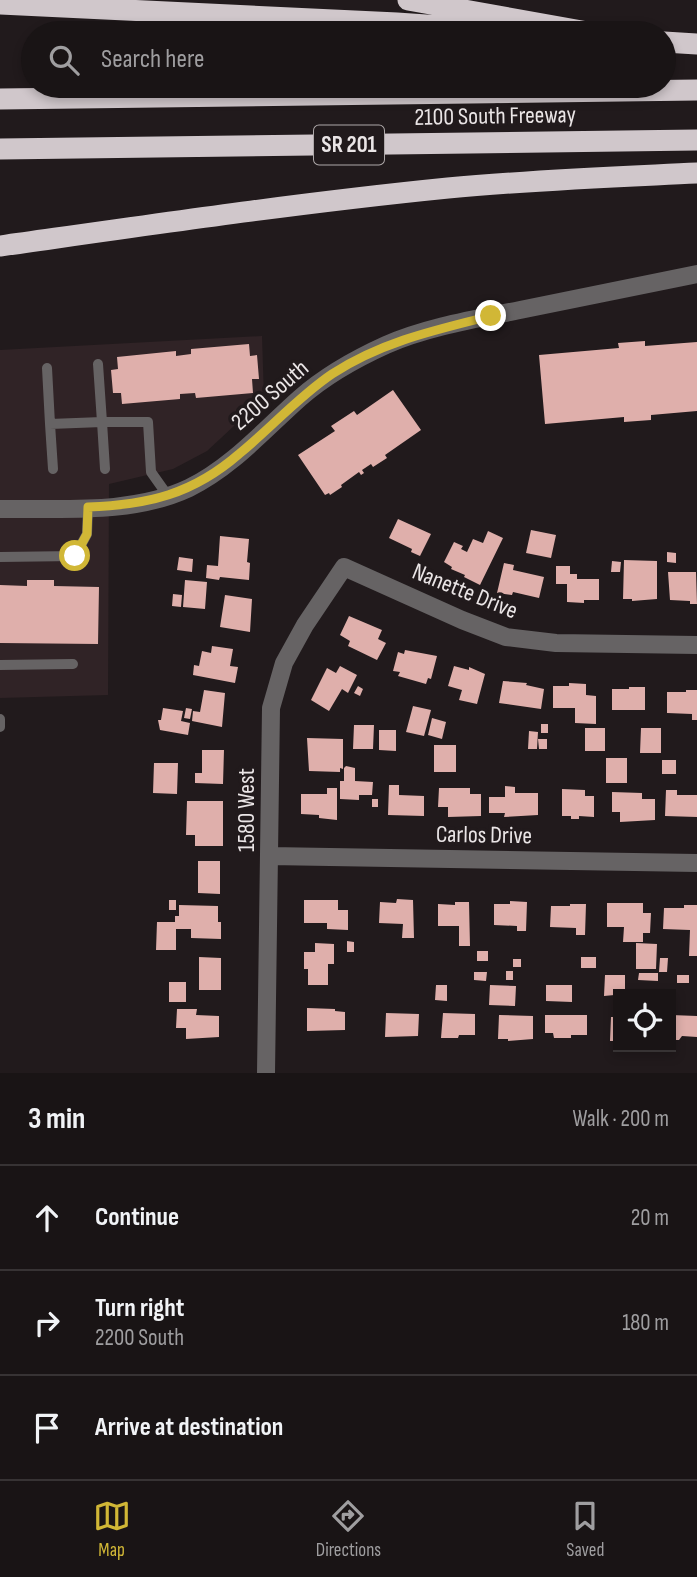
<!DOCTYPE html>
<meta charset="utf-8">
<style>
body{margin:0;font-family:"Sofia Sans Condensed",sans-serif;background:#221d1e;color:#f1f3f6}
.controls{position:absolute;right:21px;bottom:21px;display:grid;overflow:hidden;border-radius:0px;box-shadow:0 4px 10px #0003}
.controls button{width:63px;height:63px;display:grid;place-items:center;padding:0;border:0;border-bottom:2px solid #373334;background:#191415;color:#f1f3f6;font:35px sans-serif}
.stop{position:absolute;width:21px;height:21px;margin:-16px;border:5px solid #d1b736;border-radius:50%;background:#fff}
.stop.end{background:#d1b736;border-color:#fff;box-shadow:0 2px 7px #0008}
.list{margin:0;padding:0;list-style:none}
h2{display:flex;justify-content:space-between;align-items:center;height:91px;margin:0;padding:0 28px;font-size:30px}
h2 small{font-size:23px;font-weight:400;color:#9f9ea0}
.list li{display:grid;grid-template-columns:46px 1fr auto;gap:21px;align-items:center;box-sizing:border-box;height:105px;padding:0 28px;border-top:2px solid #373334}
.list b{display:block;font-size:26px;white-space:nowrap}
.list p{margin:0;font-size:23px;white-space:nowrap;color:#9f9ea0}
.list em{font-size:23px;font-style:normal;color:#9f9ea0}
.icon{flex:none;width:38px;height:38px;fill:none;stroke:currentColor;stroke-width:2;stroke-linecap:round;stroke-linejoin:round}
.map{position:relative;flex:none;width:697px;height:1073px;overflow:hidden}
.search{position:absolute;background:#191415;box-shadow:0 4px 10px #0003;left:21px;right:21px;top:21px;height:77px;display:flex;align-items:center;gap:18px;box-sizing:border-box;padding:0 24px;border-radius:38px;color:#9f9ea0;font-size:26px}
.sheet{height:406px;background:#191415}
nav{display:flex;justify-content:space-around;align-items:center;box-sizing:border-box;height:98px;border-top:2px solid #373334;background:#191415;font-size:19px;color:#9f9ea0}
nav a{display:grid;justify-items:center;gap:4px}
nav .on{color:#d1b736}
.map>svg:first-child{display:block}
</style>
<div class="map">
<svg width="697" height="1073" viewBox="0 0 697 1073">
<rect width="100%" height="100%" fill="#211a1c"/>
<path fill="#302326" d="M262 336 264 398 207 451 173 469 109 484 108 695 0 698V350Z"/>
<path fill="#dfafab" d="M645 341V346L697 342V411L651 415V420L624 422V417L545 424 539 355 619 348 618 343Z
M249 344 250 356 257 355 259 379H252L253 393 196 398 195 393 180 394V399L122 404 121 393H113L111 370 118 369 117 357 176 351V356L191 354V349Z
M393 390 421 430 385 455 387 458 373 467 371 464 362 470 364 473 361 475 359 472 341 485 342 487 330 495 329 493 325 495 298 455 335 431 331 426 354 411 357 415Z
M398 519 431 534 420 556 411 552 412 549 389 538Z
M531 530 556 535 551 558 526 553Z
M488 531 503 538 480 585 464 577 465 575 451 569 452 567 444 562 454 542 463 546 461 549 467 552 473 539 483 543Z
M220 536 249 539 247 562 250 563 249 580 220 577 219 580 206 578 207 565 218 566Z
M667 552 676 553V563L667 562Z
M179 557 193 559 192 572 177 570Z
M624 560 657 561V599L632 601V599H623Z
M612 561 621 562 620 572H611Z
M504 563 514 565 513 570 544 577 539 598 513 592 512 595 497 593Z
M556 566H570V574H577V579H599V600H584V603L567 602V584H556Z
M668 572H696L697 604H690V601L670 600Z
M27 580H54V586L99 587 98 644 0 643V585L27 586Z
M185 580 207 582 205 609 183 607Z
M173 594 182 595 181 607 172 606Z
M225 595 252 599 250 632 220 627Z
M349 616 382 630 378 639 386 643 377 660 348 646 350 641 340 635Z
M212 646 233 649 230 666 238 667 235 683 193 675 194 665 199 666 202 651 211 653Z
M405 650 437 656 431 679 428 678 426 684 398 676 400 672 393 671 398 652 404 654Z
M340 666 357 675 348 693 342 689 329 711 311 700 327 668 336 673Z
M454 666 469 670V667L485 674 477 704 459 700 462 690 448 686Z
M503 681 527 683 526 685 544 689 541 709 499 703Z
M569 683 586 684V695L596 696V724L575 723V708H553V686H569Z
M358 686 363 689 360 696 354 693Z
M629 687H645V710H612V689H629Z
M204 690 225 693 222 727 192 721 193 711 200 712Z
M686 690H697V720H692V714L667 713V692H686Z
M413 706 431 710 424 736 406 732Z
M163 708 183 711 181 721 190 723 188 735 160 730 158 720H161Z
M186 708 192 709 190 719 184 718Z
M432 718 446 722 442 739 428 735Z
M541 724H548V733H541Z
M354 725H374L373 749H353Z
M585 728H605V751H585Z
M641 728H661V753H640Z
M379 730H396V751L379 750Z
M529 731 538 732 537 749H528Z
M307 738 343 739V769L340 768V772L309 771Z
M538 739H547V749H539Z
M434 745H456V772H434Z
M202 750H224L223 784 195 783V773H202Z
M606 758H627V783H606Z
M662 760H676V774H662Z
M154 763H178L177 794 153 793Z
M346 766 355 768V781L373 782 372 795H359V800L340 799V781H344V768Z
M389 785H399V795L424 796V816L388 815Z
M505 786 515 787V793H538V815L504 817 505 813H489V797H505Z
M327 788H337V820L319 818V815L301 814V794H327Z
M439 788H470V794H481V816L448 817V807H438Z
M562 789 585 790V796H594V817L579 816V819H571V816H562Z
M666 790H677V795H697V817L665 816Z
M612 792 642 793V799H655V820L620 822V812H612Z
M372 799H378V807H372Z
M187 801H223V846H195V835H186Z
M198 861H220V894L198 893Z
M397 899 413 900 414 938H402L403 924 379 923 380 902 396 903Z
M169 900H176V910H169Z
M304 900H338V910H348V930L327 929V923H304Z
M510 901 527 902 526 931H517V926L494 925V904H510Z
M455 902H469L470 946H459V926H438V904L455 905Z
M607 903H643V913H651L650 933H643V942H623L624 927H607Z
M570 904H586L585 935H576V928L550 927 551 906H570Z
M179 905 218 906V922H221V939L191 938V929H176V950H156L157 922H175V916H179Z
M684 905H697V956H689L690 930 663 929 664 908H684Z
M347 941 354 942V952H347Z
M315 943 334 944V964H328V985H308V969H304V952H315Z
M636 943 657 944 656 969H636Z
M477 951H488V961H477Z
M199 957 221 958V990H199Z
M581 957H596V968H581Z
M660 958H668L667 972H659Z
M513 959H521V967H513Z
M506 971H513V980H506Z
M474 972H487L486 981 474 980Z
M639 973H658V981L638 980Z
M605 975H625V994L604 996Z
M677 975H689V983H677Z
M169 982H186V1002H169Z
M436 985H447V1001L435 1000Z
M490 985 516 986 515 1006 489 1005Z
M546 985H572V1002L546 1001Z
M307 1008 335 1009V1011L345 1012V1030L307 1031Z
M177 1009H197L196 1015 219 1016V1037L186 1039V1028H176Z
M386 1013 419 1014 418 1036 385 1037Z
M443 1013 475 1014V1035H459L458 1038H441Z
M499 1015 533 1016V1039L508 1041V1039H498Z
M545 1015H587V1035H571V1038H554L553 1033H545Z
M671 1015 697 1016V1037L682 1036 679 1040H671Z
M611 1017H618V1041H610Z"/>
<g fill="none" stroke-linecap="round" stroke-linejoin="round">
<path stroke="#666364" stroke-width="10" d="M98 364 102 422H148L151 472 168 496
M47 368 50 424 102 422 105 469
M50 424 53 469
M0 557 75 556 87 534 88 507
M0 665 73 664
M0 719V727"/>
<path stroke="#666364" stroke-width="18" d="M0 509C61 508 132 515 189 488 232 467 265 429 300 398 325 376 355 359 386 345 427 327 476 319 520 310 579 298 638 286 697 274
M270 856 697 863
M266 1073 271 708 284 663 305 625 344 567 462 620 506 637 556 643 697 645"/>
<path stroke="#d0c7cb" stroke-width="21" d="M408 0 593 33
M0 4 397 23 541 33
M664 42 697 44
M0 99 697 90
M0 149 697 140
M0 246C149 225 298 203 448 188 531 180 614 177 697 173"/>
</g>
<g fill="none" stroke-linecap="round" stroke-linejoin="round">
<path stroke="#d1b736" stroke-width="9" d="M75 556 87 534 88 507C148 505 193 494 239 454 271 428 298 397 332 374 381 342 435 330 491 316"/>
</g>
<g text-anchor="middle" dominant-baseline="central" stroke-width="7" stroke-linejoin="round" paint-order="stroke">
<rect fill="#211a1c" stroke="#aea8a9" stroke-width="2" x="314" y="125.5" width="70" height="39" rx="5"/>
<g font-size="23" font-weight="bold" fill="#eae5e6">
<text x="349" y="145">SR 201</text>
</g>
<g font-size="24" fill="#eae5e6" stroke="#211a1c">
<text transform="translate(495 116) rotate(-1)">2100 South Freeway</text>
<text transform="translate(270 395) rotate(-41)">2200 South</text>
<text transform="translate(465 591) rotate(22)">Nanette Drive</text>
<text transform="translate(246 810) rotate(-90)">1580 West</text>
<text transform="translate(484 835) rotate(1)">Carlos Drive</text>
</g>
</g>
</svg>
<div class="controls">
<button><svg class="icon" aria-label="locate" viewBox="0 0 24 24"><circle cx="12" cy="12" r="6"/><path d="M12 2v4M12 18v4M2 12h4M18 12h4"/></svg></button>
</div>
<div class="stop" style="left:75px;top:556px"></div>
<div class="stop end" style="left:491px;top:316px"></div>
<div class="search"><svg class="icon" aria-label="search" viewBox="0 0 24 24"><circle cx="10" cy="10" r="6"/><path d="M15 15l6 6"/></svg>Search here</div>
</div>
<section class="sheet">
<h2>3 min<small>Walk · 200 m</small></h2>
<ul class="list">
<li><svg class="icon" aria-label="ahead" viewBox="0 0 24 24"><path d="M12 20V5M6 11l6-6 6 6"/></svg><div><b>Continue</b></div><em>20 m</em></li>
<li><svg class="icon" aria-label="right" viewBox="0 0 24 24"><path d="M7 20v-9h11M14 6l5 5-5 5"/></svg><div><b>Turn right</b><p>2200 South</p></div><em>180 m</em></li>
<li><svg class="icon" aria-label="arrive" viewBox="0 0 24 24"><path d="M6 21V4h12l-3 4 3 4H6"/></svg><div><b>Arrive at destination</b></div></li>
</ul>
</section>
<nav>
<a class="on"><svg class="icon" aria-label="map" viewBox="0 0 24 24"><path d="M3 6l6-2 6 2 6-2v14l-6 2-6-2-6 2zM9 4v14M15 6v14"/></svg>Map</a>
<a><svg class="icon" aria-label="directions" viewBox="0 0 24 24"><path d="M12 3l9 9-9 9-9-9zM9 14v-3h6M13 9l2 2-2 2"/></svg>Directions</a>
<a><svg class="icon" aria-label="saved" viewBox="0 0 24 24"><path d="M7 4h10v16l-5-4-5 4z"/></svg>Saved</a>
</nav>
